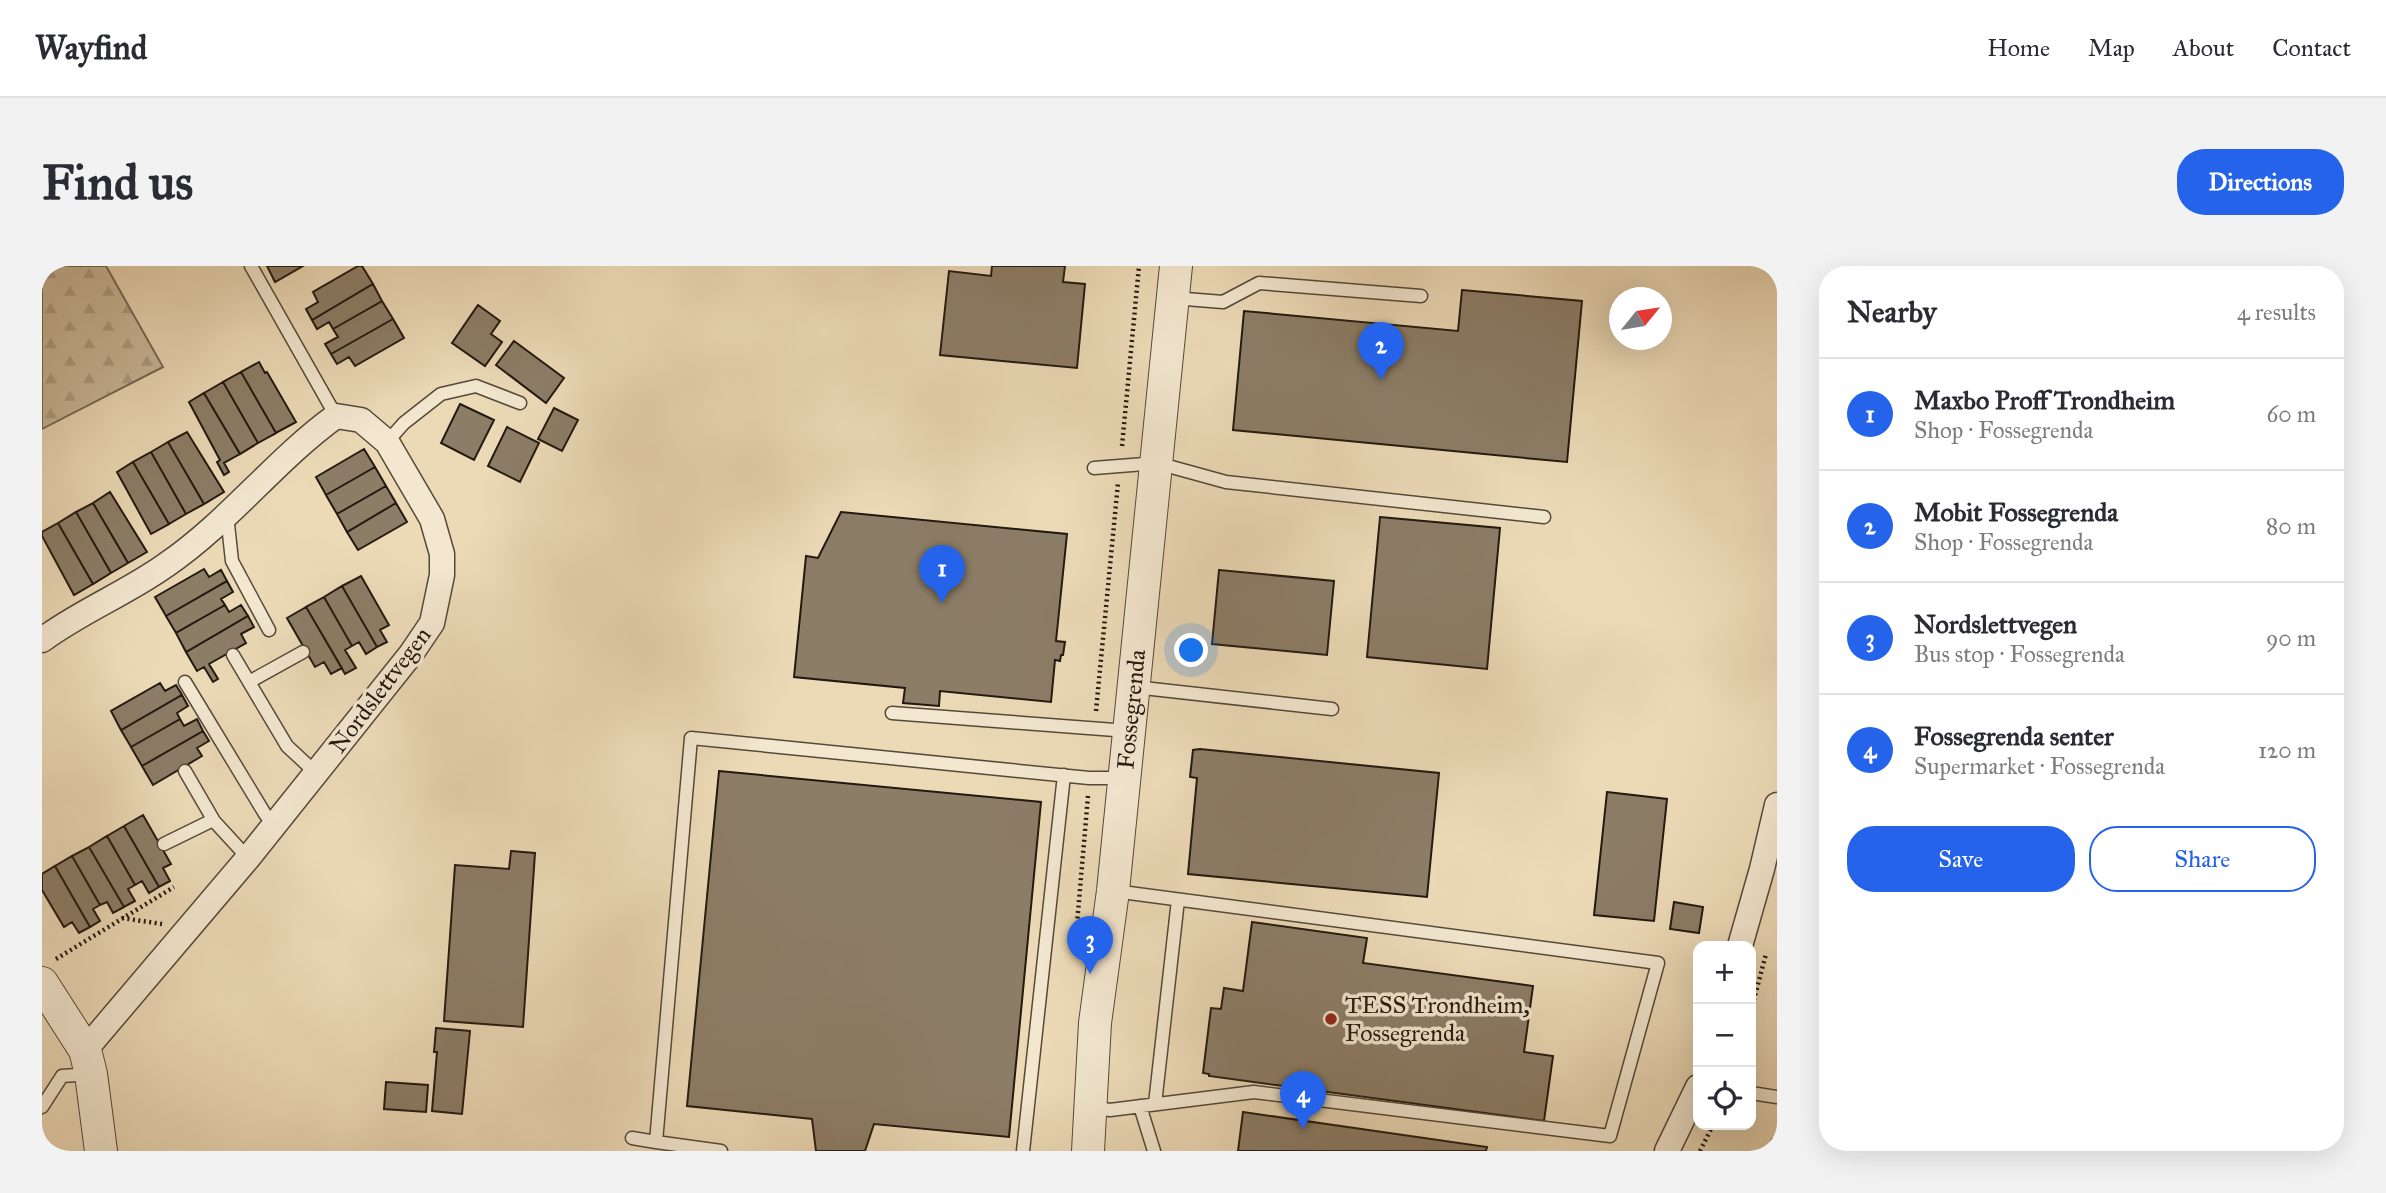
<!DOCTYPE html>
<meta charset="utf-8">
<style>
body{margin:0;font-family:"IM FELL Great Primer",serif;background:#f2f2f3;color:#2b2b33}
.controls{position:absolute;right:21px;bottom:21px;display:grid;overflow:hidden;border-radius:14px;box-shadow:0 7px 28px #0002}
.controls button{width:63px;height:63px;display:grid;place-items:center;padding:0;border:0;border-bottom:2px solid #e1e1e2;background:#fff;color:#2b2b33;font:35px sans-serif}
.compass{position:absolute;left:1567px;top:21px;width:63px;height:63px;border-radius:50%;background:#fff;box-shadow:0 7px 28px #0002;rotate:60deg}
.you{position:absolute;left:1150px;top:385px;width:24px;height:24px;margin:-18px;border:5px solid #fff;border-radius:50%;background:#1a73e8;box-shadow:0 0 0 10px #1a73e833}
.badge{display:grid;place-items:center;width:46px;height:46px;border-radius:50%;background:#2563eb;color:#fff;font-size:23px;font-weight:700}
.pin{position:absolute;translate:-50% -58px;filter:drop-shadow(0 2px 4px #0008)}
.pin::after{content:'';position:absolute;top:37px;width:24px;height:21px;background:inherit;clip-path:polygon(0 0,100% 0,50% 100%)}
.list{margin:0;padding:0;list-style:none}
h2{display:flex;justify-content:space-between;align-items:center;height:91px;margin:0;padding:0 28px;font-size:30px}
h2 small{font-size:23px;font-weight:400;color:#7c7c81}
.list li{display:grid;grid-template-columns:46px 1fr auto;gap:21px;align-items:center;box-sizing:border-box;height:112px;padding:0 28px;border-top:2px solid #e1e1e2}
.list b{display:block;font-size:26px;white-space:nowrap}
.list p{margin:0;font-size:23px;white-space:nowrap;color:#7c7c81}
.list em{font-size:23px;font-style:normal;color:#7c7c81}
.actions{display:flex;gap:14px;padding:21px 28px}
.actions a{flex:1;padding:16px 0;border:2px solid #2563eb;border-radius:28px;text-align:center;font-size:24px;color:#2563eb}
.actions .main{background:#2563eb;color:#fff}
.icon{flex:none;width:38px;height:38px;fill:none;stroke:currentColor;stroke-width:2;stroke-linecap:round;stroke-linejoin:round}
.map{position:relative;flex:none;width:1735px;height:885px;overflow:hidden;border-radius:28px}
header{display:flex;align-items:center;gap:42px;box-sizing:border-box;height:98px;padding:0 35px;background:#fff;border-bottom:2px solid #e1e1e2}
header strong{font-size:33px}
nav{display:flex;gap:38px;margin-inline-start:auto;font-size:24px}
.intro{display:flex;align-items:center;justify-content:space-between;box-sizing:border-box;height:168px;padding:0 42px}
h1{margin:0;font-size:49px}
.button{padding:18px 32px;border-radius:28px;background:#2563eb;color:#fff;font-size:24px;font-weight:700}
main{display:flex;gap:42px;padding:0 42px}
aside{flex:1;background:#fff;border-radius:28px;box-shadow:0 7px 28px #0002}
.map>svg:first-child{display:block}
</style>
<header>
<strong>Wayfind</strong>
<nav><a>Home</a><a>Map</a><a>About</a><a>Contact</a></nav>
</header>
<div class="intro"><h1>Find us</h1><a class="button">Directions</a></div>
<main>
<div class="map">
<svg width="1735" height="885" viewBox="0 0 1735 885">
<defs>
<pattern id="forest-firs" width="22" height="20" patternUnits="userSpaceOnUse" patternTransform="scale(1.75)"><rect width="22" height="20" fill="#cab99b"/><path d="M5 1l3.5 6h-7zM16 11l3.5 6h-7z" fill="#ad9e84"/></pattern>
</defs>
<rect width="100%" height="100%" fill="#ecdab7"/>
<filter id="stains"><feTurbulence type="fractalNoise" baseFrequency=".00286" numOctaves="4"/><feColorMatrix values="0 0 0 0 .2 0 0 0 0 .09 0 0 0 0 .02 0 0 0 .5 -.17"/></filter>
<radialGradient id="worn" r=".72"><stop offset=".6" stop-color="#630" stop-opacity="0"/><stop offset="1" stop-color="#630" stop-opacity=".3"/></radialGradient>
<path fill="url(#forest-firs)" stroke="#766956" stroke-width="2" d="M0 0H64L121 101 0 163Z"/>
<path fill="#8c7d67" stroke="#231910" stroke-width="2" d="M225 0H261L233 16Z
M316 0H320L331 18 270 54 264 43 276 36 271 26Z
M950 0H1023L1021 16 1043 18 1035 102 898 89 907 5 949 10Z
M331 18 340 35 291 63 287 56 275 63 270 54Z
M1420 24 1540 35 1525 196 1191 164 1202 45 1416 65Z
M340 35 351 53 289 88 283 78 296 71 291 63Z
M436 39 458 55 449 68 460 76 443 100 410 77Z
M351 53 362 72 313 100 307 91 295 98 289 88Z
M472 75 522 112 504 137 454 99Z
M217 96 223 107 225 106 254 156 234 167 199 106Z
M199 106 234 167 216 177 181 116Z
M181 116 216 177 198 188 162 127Z
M162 127 198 188 182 197 187 206 182 209 175 196 178 194 147 136Z
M418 138 452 154 432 194 399 177Z
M512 142 536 154 520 185 496 173Z
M465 161 497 177 478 216 446 200Z
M145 166 182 226 162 238 126 176Z
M126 176 162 238 144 248 109 186Z
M322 183 333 201 284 229 274 211Z
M109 186 144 248 127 258 91 196Z
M91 196 127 258 109 268 75 206Z
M333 201 344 220 295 248 284 229Z
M344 220 354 237 305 266 295 248Z
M68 226 105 286 86 297 51 237Z
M51 237 86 297 69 307 34 246Z
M354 237 365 256 316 284 305 266Z
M34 246 69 307 51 318 16 257Z
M799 246 1025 268 1014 375 1023 376 1021 389H1019L1018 395 1013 394 1009 436 898 425 897 440 861 437 863 422 752 411 764 290 776 292Z
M1338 251 1458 262 1445 403 1325 391Z
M16 257 51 318 32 329 0 270V266Z
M162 303 167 311 179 304 185 315 124 350 113 331Z
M1177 304 1292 315 1285 389 1170 378Z
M319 310 347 359 338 364 345 376 335 381 300 320Z
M185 315 191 326 179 333 183 339 134 367 124 350Z
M300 320 335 381 324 388 317 376 310 380 282 331Z
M282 331 310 380 303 384 314 402 303 408 264 341Z
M183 339 187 346 199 339 206 350 144 386 134 367Z
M264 341 300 402 289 408 282 396 273 401 245 352Z
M206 350 212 361 199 368 204 377 167 398 176 413 171 416 162 401 155 405 144 386Z
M118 417 123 425 134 419 140 429 79 464 69 445Z
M140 429 146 440 135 447 138 453 89 481 79 464Z
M138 453 142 460 155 453 161 465 100 500 89 481Z
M161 465 167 475 155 482 160 490 111 519 100 500Z
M1158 483 1397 507 1385 631 1146 608 1155 512 1148 511 1151 484Z
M677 505 999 536 967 871 832 858 823 885H774L770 853 645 840Z
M1565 526 1625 533 1612 655 1552 649Z
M101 549 129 598 121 602 128 615 117 621 82 560Z
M82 560 117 621 107 627 100 615 93 619 65 570Z
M65 570 93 619 86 623 93 635 82 641 47 581Z
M47 581 82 641 71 647 65 636 58 639 30 590Z
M469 585 493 587 481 761 402 755 413 599 467 603Z
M30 590 58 639 51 643 58 655 48 661 13 600Z
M13 600 48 661 37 667 30 656 22 661 0 624V608Z
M1632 636 1661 641 1657 667 1628 663Z
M1210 656 1325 672 1321 697 1491 720 1482 786 1511 790 1502 855 1167 810V808L1161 807 1169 742 1179 743 1182 722 1201 725Z
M394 762 428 765 420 848 390 845 395 786H392Z
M344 816 386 819 384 846 342 843Z
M1201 846 1445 881 1444 885H1196Z"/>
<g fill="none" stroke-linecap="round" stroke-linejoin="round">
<g stroke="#55493a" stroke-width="15">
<path id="service" d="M209 0 294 150
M1131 32 1181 36 1217 17 1379 30
M345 176 362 157 399 128 434 120 478 137
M1052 202 1115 197 1184 216 1502 251
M185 249 190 295 227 364
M261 386 207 416 245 480 274 507
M191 389 207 416
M143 416 223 548 231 558
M1092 421 1290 443
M850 447 1086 465
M143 505 172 555 206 592
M122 578 171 554
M1709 827 1735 831
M1113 838 1136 634
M1098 840 1112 885
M0 841 20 810 49 808
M1048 841 1068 844 1212 826 1568 870 1616 697 1072 625
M590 872 614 876
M679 885 614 876 649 472 1047 512H1082
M981 885 1022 509
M1732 885 1735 878"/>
</g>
<g stroke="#55493a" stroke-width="27">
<path id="minor" d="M0 374C39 345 85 327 124 299 187 256 233 194 294 150L319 154 345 176 390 253 400 288V309L390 357 369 388 206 592 43 784
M1698 680 1720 603 1735 539
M1625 885 1656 821"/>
</g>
<g stroke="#55493a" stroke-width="34">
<g id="tertiary">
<path d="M0 717 43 784 49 808 59 885"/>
<path id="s1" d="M1046 885 1053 757 1071 625 1134 0"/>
</g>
</g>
<path stroke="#231910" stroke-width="4.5" stroke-dasharray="2 3.5" stroke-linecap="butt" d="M1080 180 1097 0
M1054 445 1076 217
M80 652 120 658
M1035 658 1046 530
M14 693 132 621
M1709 745 1724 688
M1658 885 1671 859"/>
<use href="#service" stroke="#f3e7d0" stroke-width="12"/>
<use href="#minor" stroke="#f3e7d0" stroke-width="24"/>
<use href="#tertiary" stroke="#f3e7d0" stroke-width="32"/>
</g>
<circle fill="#8f2418" stroke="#f3e7d0" stroke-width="2.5" cx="1289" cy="753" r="7"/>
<g text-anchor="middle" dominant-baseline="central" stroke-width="7" stroke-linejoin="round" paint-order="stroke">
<g font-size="24" fill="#231910" stroke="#f3e7d0">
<text transform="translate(338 424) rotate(-53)">Nordslettvegen</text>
<text stroke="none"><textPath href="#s1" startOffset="444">Fossegrenda</textPath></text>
</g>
<g font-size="24" fill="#231910" stroke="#f3e7d0" text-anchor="start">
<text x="1303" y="739">TESS Trondheim,<tspan x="1303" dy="28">Fossegrenda</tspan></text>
</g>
</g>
<rect width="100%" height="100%" filter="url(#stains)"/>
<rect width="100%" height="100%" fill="url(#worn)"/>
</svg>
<div class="controls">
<button>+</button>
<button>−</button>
<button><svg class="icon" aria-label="locate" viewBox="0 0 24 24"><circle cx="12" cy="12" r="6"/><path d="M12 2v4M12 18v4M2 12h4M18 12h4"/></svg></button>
</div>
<svg class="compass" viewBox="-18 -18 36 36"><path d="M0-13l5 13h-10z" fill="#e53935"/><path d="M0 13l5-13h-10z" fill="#7c7c81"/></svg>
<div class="you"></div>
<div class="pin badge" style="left:900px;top:337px">1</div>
<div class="pin badge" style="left:1339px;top:114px">2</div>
<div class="pin badge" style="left:1048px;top:708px">3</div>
<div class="pin badge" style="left:1261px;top:863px">4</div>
</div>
<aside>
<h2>Nearby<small>4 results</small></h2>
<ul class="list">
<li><span class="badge">1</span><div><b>Maxbo Proff Trondheim</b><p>Shop · Fossegrenda</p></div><em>60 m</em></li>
<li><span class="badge">2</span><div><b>Mobit Fossegrenda</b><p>Shop · Fossegrenda</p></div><em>80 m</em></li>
<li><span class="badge">3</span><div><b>Nordslettvegen</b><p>Bus stop · Fossegrenda</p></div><em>90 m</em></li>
<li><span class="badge">4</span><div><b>Fossegrenda senter</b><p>Supermarket · Fossegrenda</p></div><em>120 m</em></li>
</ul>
<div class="actions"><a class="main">Save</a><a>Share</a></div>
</aside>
</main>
